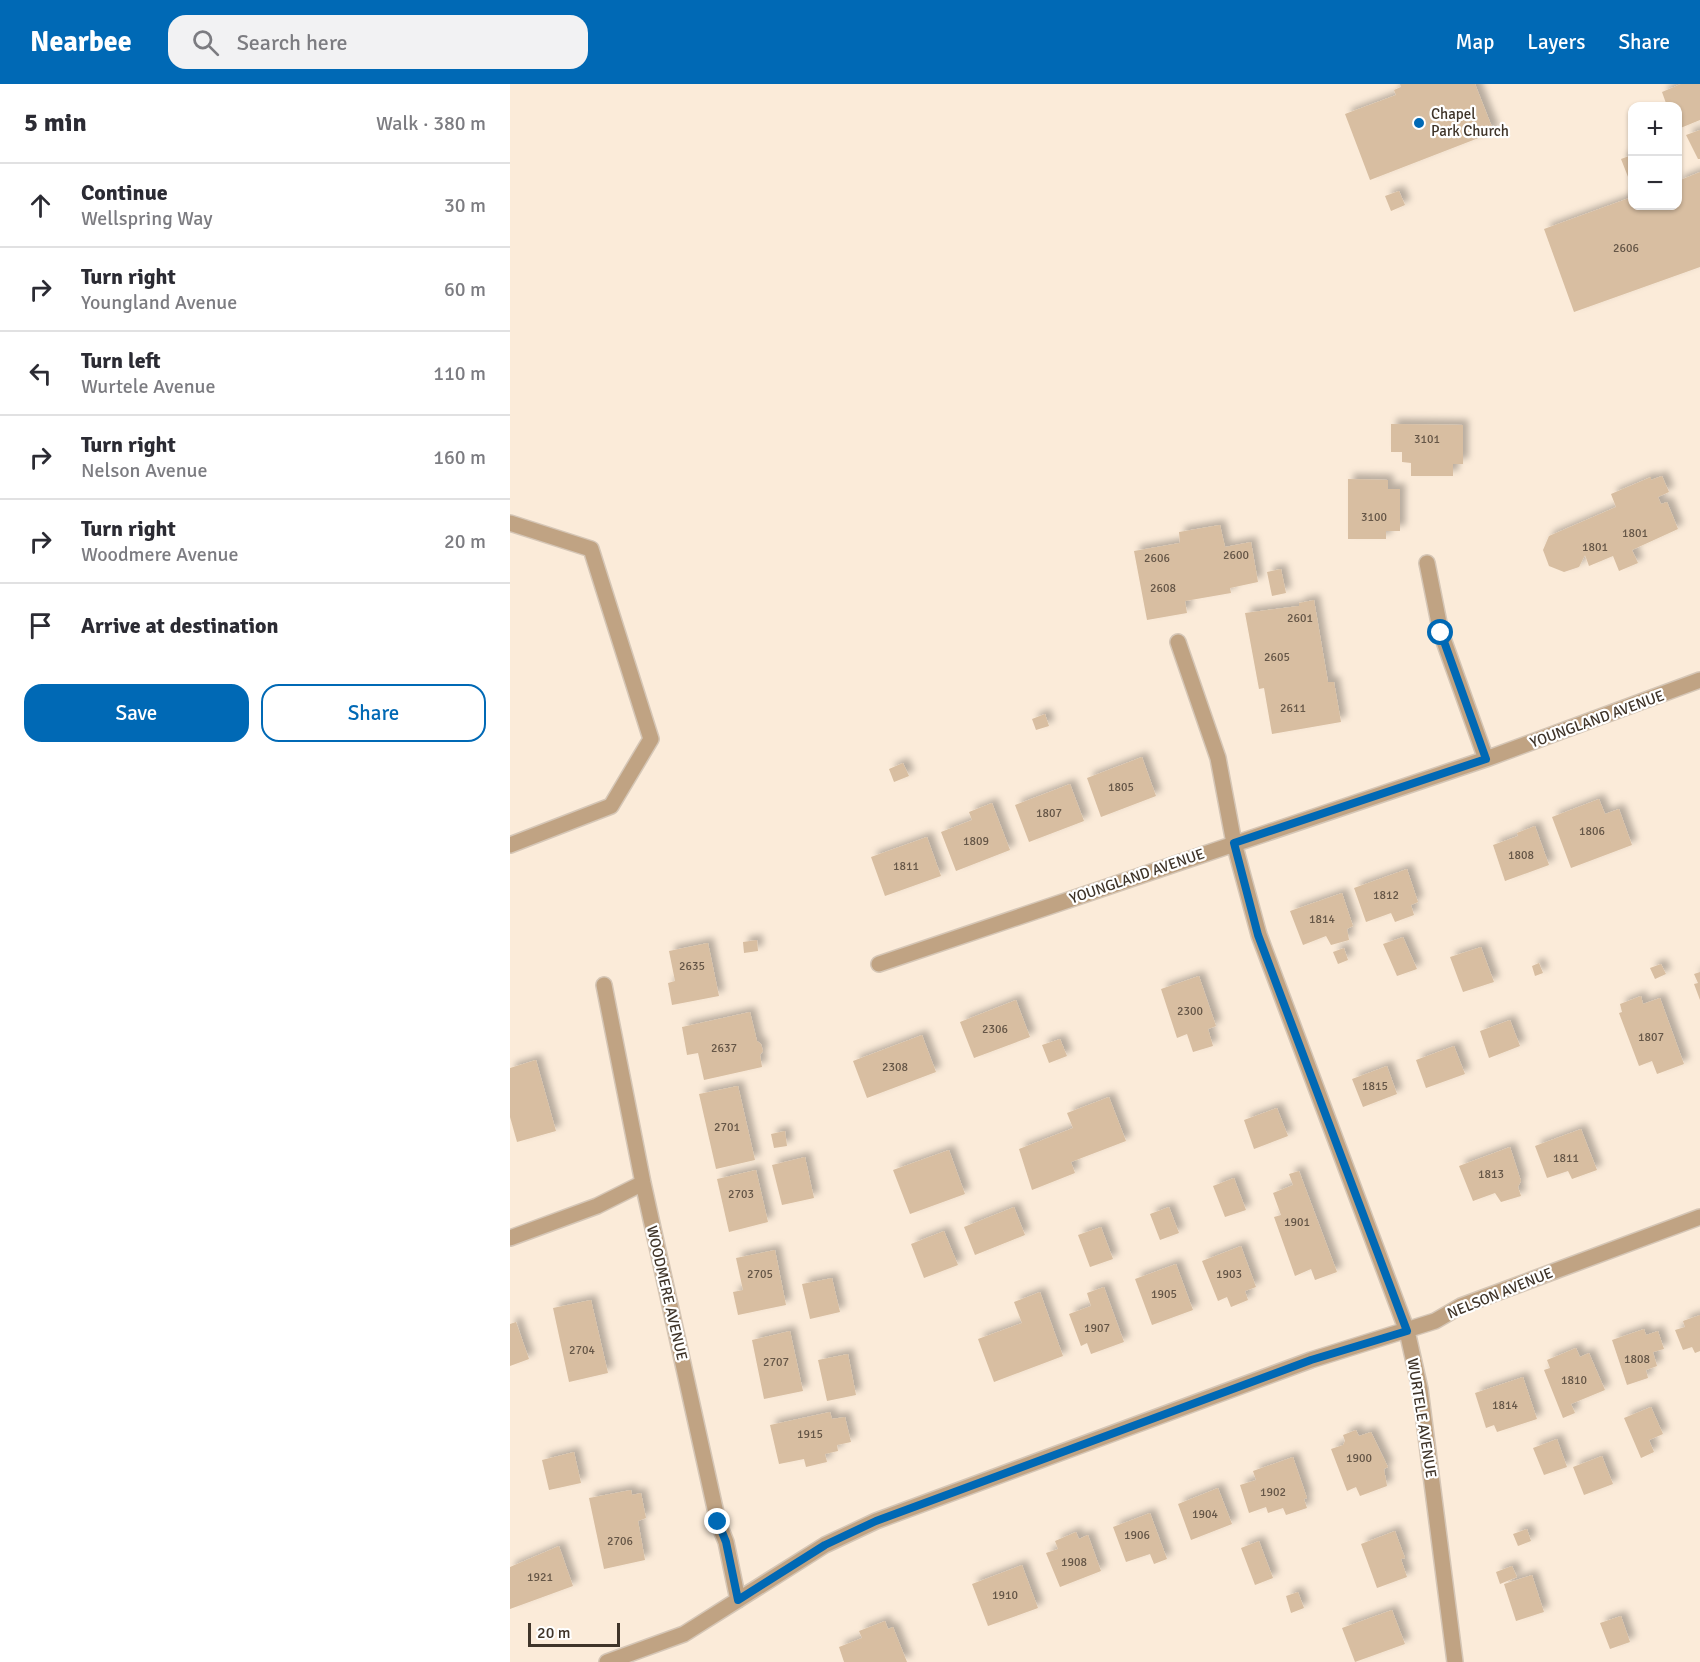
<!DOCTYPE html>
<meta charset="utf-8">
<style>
body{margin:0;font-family:Signika,sans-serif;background:#f2f2f3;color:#2b2b33}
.controls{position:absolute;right:18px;top:18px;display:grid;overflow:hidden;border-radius:12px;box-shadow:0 2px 4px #0004}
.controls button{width:54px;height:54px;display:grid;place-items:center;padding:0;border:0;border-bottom:2px solid #e1e1e2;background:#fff;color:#2b2b33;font:30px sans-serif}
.scale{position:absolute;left:18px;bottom:15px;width:92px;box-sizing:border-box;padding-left:6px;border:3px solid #3f3429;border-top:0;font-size:16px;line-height:21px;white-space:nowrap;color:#3f3429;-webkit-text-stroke:4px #fff;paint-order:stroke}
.stop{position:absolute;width:18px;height:18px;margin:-14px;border:4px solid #0069b5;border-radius:50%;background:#fff}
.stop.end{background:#0069b5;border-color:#fff;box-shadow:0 2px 6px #0008}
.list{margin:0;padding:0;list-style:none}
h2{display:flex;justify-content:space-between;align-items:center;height:78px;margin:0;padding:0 24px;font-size:26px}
h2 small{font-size:20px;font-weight:400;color:#7c7c81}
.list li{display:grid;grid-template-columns:39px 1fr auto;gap:18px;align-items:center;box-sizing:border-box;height:84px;padding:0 24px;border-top:2px solid #e1e1e2}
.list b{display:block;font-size:22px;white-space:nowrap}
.list p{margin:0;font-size:20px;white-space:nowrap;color:#7c7c81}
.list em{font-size:20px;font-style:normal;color:#7c7c81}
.actions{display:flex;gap:12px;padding:18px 24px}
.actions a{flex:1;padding:14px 0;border:2px solid #0069b5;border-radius:18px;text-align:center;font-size:21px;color:#0069b5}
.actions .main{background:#0069b5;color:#fff}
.icon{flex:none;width:33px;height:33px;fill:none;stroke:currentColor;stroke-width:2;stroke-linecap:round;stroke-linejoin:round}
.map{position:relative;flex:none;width:1190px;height:1578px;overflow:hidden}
header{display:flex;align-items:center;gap:36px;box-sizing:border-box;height:84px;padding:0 30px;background:#0069b5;color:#fff}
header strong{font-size:28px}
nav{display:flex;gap:33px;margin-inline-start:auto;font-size:21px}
.search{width:420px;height:54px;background:#f2f2f3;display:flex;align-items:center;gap:15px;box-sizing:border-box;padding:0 21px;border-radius:18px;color:#7c7c81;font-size:22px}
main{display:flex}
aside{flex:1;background:#fff}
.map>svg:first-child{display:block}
</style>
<header>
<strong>Nearbee</strong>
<div class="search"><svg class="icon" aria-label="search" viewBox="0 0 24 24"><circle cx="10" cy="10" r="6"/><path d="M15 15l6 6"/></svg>Search here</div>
<nav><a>Map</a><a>Layers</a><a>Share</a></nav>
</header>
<main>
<aside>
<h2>5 min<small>Walk · 380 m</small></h2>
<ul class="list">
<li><svg class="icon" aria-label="ahead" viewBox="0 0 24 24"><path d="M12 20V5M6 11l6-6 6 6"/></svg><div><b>Continue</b><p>Wellspring Way</p></div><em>30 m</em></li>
<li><svg class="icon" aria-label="right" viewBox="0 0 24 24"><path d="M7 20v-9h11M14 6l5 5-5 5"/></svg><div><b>Turn right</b><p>Youngland Avenue</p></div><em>60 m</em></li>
<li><svg class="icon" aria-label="left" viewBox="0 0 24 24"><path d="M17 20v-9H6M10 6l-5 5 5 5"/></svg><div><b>Turn left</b><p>Wurtele Avenue</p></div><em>110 m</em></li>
<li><svg class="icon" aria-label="right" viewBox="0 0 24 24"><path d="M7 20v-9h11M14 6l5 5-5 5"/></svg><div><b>Turn right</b><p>Nelson Avenue</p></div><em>160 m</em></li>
<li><svg class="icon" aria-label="right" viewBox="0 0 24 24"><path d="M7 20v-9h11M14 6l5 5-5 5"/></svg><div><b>Turn right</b><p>Woodmere Avenue</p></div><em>20 m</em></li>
<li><svg class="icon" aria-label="arrive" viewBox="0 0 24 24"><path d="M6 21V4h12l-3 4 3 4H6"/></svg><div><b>Arrive at destination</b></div></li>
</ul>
<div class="actions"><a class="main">Save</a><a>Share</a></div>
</aside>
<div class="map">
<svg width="1190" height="1578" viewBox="0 0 1190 1578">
<defs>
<filter id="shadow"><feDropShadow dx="5.5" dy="-5.5" stdDeviation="3" flood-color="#0004"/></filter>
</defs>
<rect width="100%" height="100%" fill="#fbebd9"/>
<path fill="#d8bea1" filter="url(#shadow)" d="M890 0H965L984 48 860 96 835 30 886 11 884 6 891 3Z
M1171 0H1190V36L1168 45V22H1157L1152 8Z
M1190 46V75H1188L1176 51Z
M1122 71V103L1111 75Z
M1190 88V183L1064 228 1034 145 1122 113V122H1168V97Z
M889 107 895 121 881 127 875 112Z
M881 340 953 341V380H943V392H901V379L892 378V368H881Z
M1152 392 1159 408 1148 413 1151 420 1157 418 1168 445 1122 466 1128 479 1109 487 1103 472 1079 482 1075 471 1069 483 1054 488 1039 482 1033 466 1039 452 1106 423 1101 410 1141 393V396Z
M838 395 878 396V405H890V447H876V455H838Z
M710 441 715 463 741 458 748 498 720 504 721 509 675 517 677 529 637 536 624 467 670 459 669 448Z
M771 485 776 509 762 512 757 488Z
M804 516 818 598H824L831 638 762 650 754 604 749 605 735 529 789 522V519Z
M535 630 539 642 526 646 522 635Z
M632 673 646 712 591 733 577 694Z
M393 679 399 692 384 698 379 685Z
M560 700 574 737 519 758 505 721Z
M1089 715 1095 730 1109 725 1122 761 1061 784 1042 733Z
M482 719 500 766 446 787 431 748 462 736 459 728Z
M1025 742 1039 781 995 797 983 761 1008 752 1007 749Z
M417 753 431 792 375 812 361 773Z
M897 785 908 818 901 821 904 831 885 838 881 829 856 838 844 804Z
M832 809 843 842 837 845 839 856 821 861 816 852 793 861 780 827Z
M893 853 907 885 887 892 873 860Z
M247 856 248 867 234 869 233 858Z
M198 859 209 912 162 921 158 899 165 897 159 867Z
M971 863 984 898 953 908 940 873Z
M834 864 838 876 828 880 823 868Z
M1029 879 1033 889 1025 892 1022 882Z
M1151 880 1156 890 1145 895 1140 884Z
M1190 888V916L1184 900 1188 899 1184 890Z
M689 892 706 942 698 945 703 962 683 968 677 950 667 954 651 905Z
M1131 912 1133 920 1150 914 1174 980 1147 990 1142 977 1129 982 1109 929 1112 928 1110 920Z
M506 916 520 953 464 974 450 938Z
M240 928 247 957 251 960 253 967 250 971 252 983 194 996 188 969 177 971 172 943Z
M1000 936 1010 962 979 974 970 947Z
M412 951 426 988 357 1014 343 977Z
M550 955 557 972 539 979 532 961Z
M944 962 955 990 916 1004 906 976Z
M26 976 46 1047 7 1058 0 1033V984Z
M877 982 887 1010 853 1023 842 995Z
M228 1002 245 1076 206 1085 189 1010Z
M599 1013 616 1057 561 1078 565 1089 522 1106 509 1065 563 1044 557 1029Z
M767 1024 778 1052 744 1065 734 1036Z
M1071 1045 1087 1086 1062 1095 1058 1087 1037 1094 1025 1062Z
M275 1047 277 1062 264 1064 261 1050Z
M1000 1063 1011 1097 1008 1103 1011 1112 991 1118 985 1109 963 1117 949 1082Z
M439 1066 455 1110 400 1130 383 1086Z
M295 1073 304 1114 272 1121 262 1081Z
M246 1086 258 1138 219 1148 207 1095Z
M789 1087 827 1188 805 1196 801 1185 785 1192 764 1133 771 1131 763 1109 783 1101 779 1090Z
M724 1094 736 1126 715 1133 703 1102Z
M504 1123 515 1151 465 1171 454 1143Z
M659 1123 669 1149 650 1156 640 1130Z
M591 1143 603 1175 580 1183 568 1151Z
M434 1147 448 1181 414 1194 401 1160Z
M731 1162 746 1203 735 1207 738 1216 721 1223 717 1213 708 1217 692 1177Z
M265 1166 276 1221 228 1231 223 1208 233 1206 226 1174Z
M666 1180 683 1226 642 1241 625 1195Z
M322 1194 330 1228 300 1235 292 1200Z
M594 1203 614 1258 581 1270 577 1259 571 1262 559 1230 581 1222 577 1209Z
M530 1208 553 1272 484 1298 468 1255 512 1239 504 1218Z
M81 1216 98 1289 59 1298 43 1224Z
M1190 1231V1267L1185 1269 1182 1263 1173 1266 1165 1246 1175 1243 1173 1237Z
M6 1238 19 1275 0 1282V1240Z
M1134 1245 1136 1251 1148 1247 1154 1265 1143 1268 1147 1282 1136 1286 1138 1294 1117 1301 1102 1256Z
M280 1247 293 1307 254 1315 242 1256Z
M1066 1264 1070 1273 1079 1269 1095 1306 1061 1320 1065 1329 1053 1334 1034 1286 1040 1284 1037 1276Z
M338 1270 346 1311 317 1317 308 1276Z
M1013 1293 1027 1335 987 1348 984 1341 976 1344 965 1309Z
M1141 1323 1153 1350 1139 1356 1144 1368 1131 1374 1114 1334Z
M320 1328 322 1335 335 1333 341 1358 327 1361 328 1367 315 1370 317 1378 296 1383 294 1375 269 1380 260 1341Z
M846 1346 849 1352 861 1348 878 1383 874 1385 877 1402 850 1412 846 1403 837 1407 821 1365 833 1361 835 1357 833 1351Z
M1047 1355 1057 1383 1034 1391 1023 1364Z
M64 1368 71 1399 39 1406 32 1376Z
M1092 1372 1103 1400 1074 1411 1063 1383Z
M783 1373 797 1414 794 1415 797 1424 776 1431 773 1424 758 1429 756 1423 739 1429 730 1401 746 1396 743 1387Z
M708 1404 722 1440 681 1456 668 1420Z
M121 1406 122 1411 131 1409 136 1434 128 1437 135 1476 94 1485 79 1414Z
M640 1429 657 1475 644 1480 640 1470 616 1478 603 1443Z
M1017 1445 1021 1457 1008 1462 1003 1450Z
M885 1447 895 1474 891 1475 897 1493 867 1504 851 1460Z
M566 1448 569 1455 578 1451 591 1487 550 1503 536 1469 548 1465 545 1457Z
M749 1457 763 1494 745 1501 731 1464Z
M49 1462 63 1502 0 1525V1483Z
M512 1481 528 1524 478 1542 462 1500Z
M1002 1482 1007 1493 990 1500 986 1488Z
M1022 1491 1034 1528 1006 1537 994 1500Z
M788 1508 794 1524 781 1529 776 1512Z
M882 1526 895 1560 845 1578 832 1544Z
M1111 1532 1120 1558 1100 1565 1090 1539Z
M375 1537 378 1545 383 1543 397 1578H334L329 1563 352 1554 349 1547Z"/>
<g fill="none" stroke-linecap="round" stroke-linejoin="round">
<g stroke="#d5c6b6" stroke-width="18">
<path id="minor" d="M0 439 81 465 141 655 101 722 0 761
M917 479 931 549 976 675
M668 558 708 674 724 759 749 851 897 1247 910 1305 945 1578
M369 880 976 675 1190 596
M94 901 133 1099 208 1438 216 1458 228 1516
M0 1154 87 1122 133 1099
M97 1578 174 1550 315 1461 366 1437 801 1276 925 1237 951 1222 1190 1133"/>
</g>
<use href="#minor" stroke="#c0a383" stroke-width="15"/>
</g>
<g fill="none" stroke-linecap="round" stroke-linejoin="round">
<path stroke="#0069b5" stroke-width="8" d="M208 1438 216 1458 228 1516 315 1461 366 1437 801 1276 897 1247 748 851 724 759 976 675 931 549"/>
</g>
<circle fill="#0069b5" stroke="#fff" stroke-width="2" cx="909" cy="39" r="6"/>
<g text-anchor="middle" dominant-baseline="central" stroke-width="4.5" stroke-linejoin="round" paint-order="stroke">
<g font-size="12" fill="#655647">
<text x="1116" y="164">2606</text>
<text x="917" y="355">3101</text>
<text x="864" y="433">3100</text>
<text x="1125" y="449">1801</text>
<text x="1085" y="463">1801</text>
<text x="726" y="471">2600</text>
<text x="647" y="474">2606</text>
<text x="653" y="504">2608</text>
<text x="790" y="534">2601</text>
<text x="767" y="573">2605</text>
<text x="783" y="624">2611</text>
<text x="611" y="703">1805</text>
<text x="539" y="729">1807</text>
<text x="1082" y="747">1806</text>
<text x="466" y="757">1809</text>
<text x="1011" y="771">1808</text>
<text x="396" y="782">1811</text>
<text x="876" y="811">1812</text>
<text x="812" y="835">1814</text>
<text x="182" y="882">2635</text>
<text x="680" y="927">2300</text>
<text x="485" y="945">2306</text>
<text x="1141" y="953">1807</text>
<text x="214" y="964">2637</text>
<text x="385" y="983">2308</text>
<text x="865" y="1002">1815</text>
<text x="217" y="1043">2701</text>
<text x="1056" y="1074">1811</text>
<text x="981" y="1090">1813</text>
<text x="231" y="1110">2703</text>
<text x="787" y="1138">1901</text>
<text x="250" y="1190">2705</text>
<text x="719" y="1190">1903</text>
<text x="654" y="1210">1905</text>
<text x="587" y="1244">1907</text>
<text x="72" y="1266">2704</text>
<text x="1127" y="1275">1808</text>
<text x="266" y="1278">2707</text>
<text x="1064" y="1296">1810</text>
<text x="995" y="1321">1814</text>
<text x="300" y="1350">1915</text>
<text x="849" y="1374">1900</text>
<text x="763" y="1408">1902</text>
<text x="695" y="1430">1904</text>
<text x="627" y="1451">1906</text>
<text x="110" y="1457">2706</text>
<text x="564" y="1478">1908</text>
<text x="30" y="1493">1921</text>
<text x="495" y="1511">1910</text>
</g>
<g font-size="15" fill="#3f3429" stroke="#fff" text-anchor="start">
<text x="921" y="30">Chapel<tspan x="921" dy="17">Park Church</tspan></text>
</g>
<g font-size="15" fill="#3f3429" stroke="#fff">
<text transform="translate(1087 635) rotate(-20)">YOUNGLAND AVENUE</text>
<text transform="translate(627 792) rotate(-19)">YOUNGLAND AVENUE</text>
<text transform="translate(157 1209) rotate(77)">WOODMERE AVENUE</text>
<text transform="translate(990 1209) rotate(-22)">NELSON AVENUE</text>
<text transform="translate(912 1334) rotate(81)">WURTELE AVENUE</text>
</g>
</g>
</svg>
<div class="controls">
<button>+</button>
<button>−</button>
</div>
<div class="scale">20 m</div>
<div class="stop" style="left:931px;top:549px"></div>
<div class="stop end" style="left:208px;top:1438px"></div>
</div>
</main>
